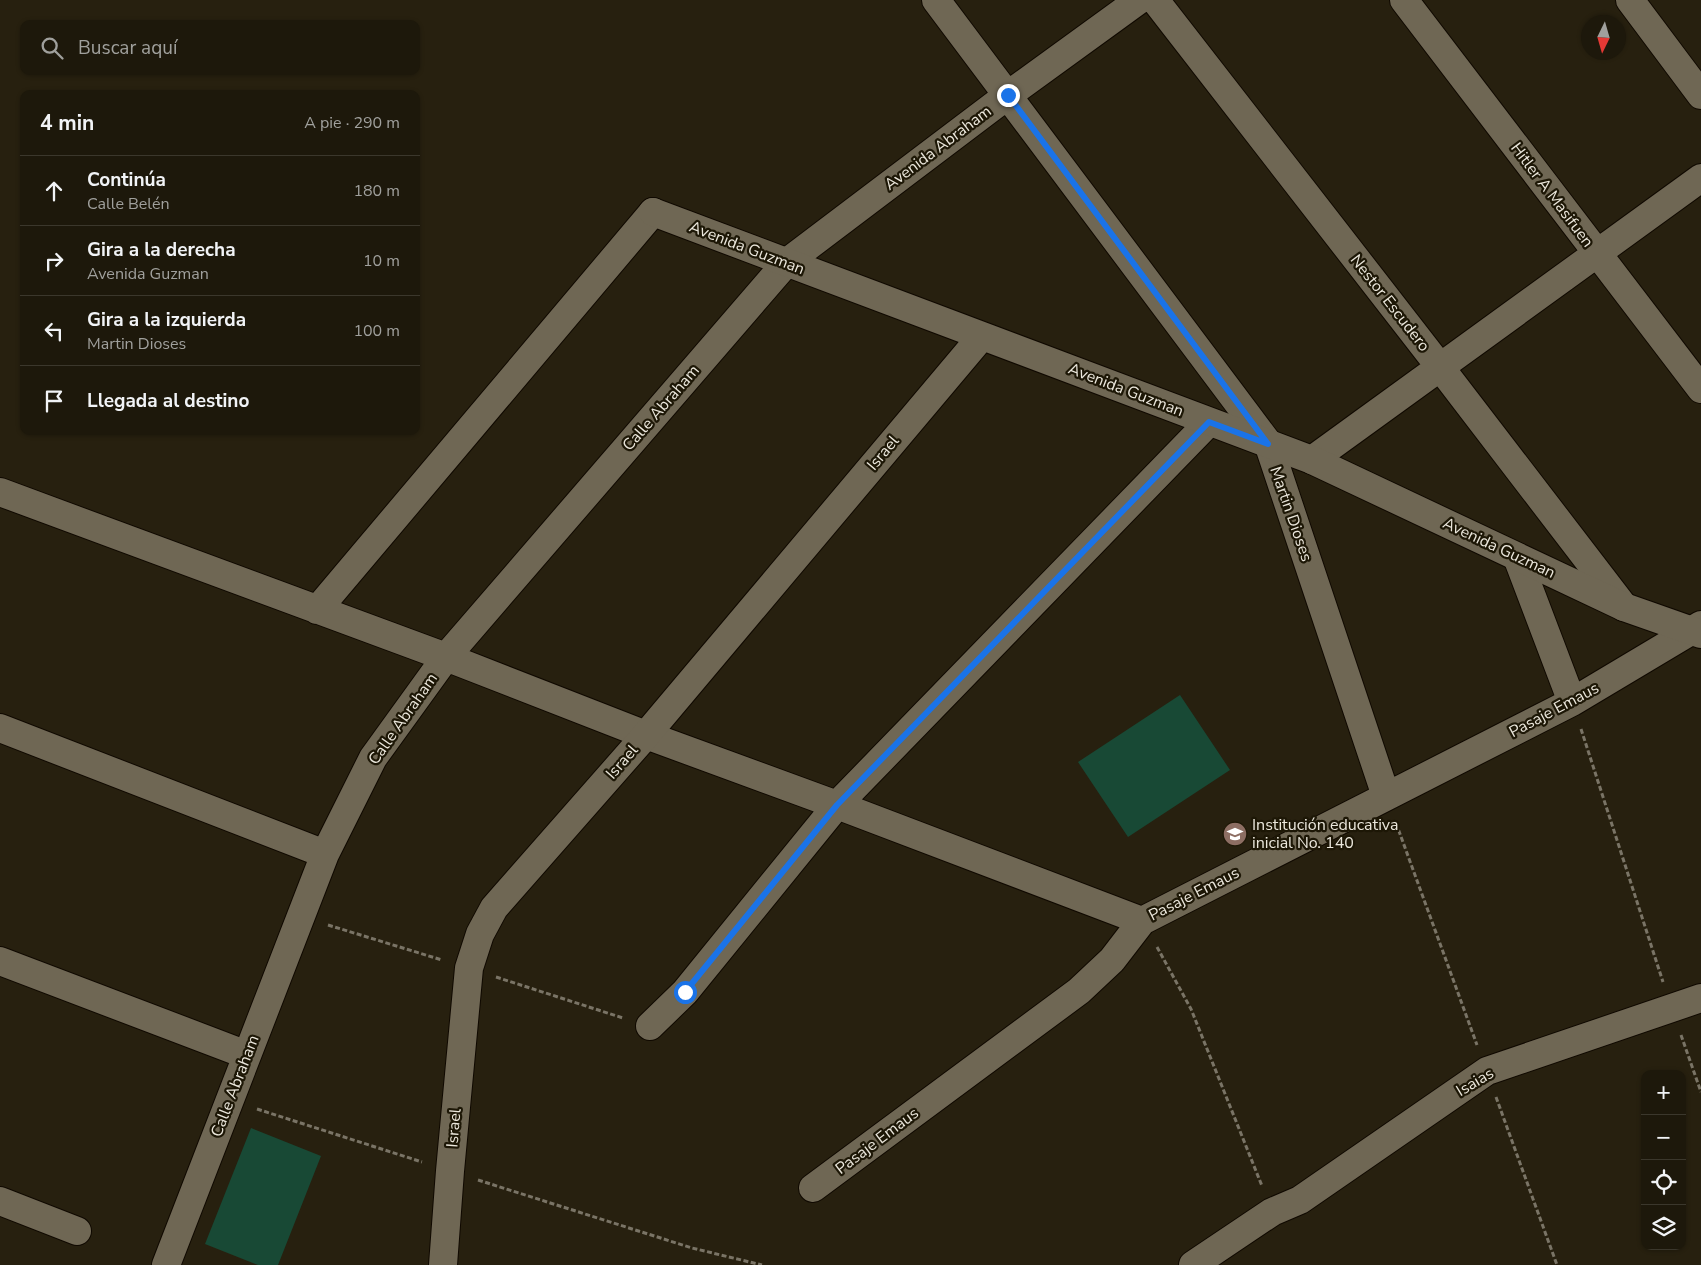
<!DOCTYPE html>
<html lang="es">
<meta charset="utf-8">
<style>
body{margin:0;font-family:"Nunito Sans",sans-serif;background:#252114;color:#f1f3f6}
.controls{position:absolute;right:15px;bottom:15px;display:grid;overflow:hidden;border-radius:10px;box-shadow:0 1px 4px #0004}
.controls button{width:45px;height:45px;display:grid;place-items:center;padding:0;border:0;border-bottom:1px solid #3b372c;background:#1d180b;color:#f1f3f6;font:25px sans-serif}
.compass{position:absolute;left:1581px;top:15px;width:45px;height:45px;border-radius:50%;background:#1d180b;box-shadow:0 1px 4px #0004;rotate:185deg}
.stop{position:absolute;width:15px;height:15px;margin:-11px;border:4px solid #1a73e8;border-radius:50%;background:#fff}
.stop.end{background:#1a73e8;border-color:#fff;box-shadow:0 1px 5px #0008}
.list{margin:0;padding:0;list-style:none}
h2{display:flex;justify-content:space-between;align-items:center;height:65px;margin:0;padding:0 20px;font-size:21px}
h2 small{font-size:16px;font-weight:400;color:#a0a09d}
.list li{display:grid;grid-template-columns:32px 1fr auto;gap:15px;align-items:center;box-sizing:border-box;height:70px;padding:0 20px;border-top:1px solid #3b372c}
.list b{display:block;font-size:19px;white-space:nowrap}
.list p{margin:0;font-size:16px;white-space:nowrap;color:#a0a09d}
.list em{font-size:16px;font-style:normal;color:#a0a09d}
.icon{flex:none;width:28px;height:28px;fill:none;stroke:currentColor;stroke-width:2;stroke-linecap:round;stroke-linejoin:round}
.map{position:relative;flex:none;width:1701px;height:1265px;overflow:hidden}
.search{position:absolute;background:#1d180b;box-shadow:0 1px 4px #0004;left:20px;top:20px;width:400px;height:55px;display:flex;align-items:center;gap:12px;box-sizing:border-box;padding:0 18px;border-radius:10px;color:#a0a09d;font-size:19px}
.panel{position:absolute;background:#1d180b;box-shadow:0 1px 4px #0004;left:20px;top:90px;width:400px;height:345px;border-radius:10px}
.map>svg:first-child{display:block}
</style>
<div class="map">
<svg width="1701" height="1265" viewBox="0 0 1701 1265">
<rect width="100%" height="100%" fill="#27200f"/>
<path fill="#184935" d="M1180 695 1230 770 1128 837 1078 762Z
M251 1128 321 1156 278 1265H258L205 1244Z"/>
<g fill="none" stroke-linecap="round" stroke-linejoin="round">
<g stroke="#100900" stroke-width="30">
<path id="street" d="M936 0 1268 443 1386 796
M1155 0 1440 367 1624 607
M1404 0 1701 389
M1630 0 1701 95
M1312 460 1701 178
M0 492 446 657 646 735 837 805 1142 921
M1517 557 1572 702
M317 610 653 212
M0 728 325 854
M0 961 247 1055
M650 1026 685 992 837 805 1209 422
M813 1188 1079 991 1112 960 1142 921 1572 702 1701 625
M0 1201 77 1231
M166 1265 325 854 373 758 446 657 786 263 1008 95 1139 0
M1193 1265 1272 1212 1300 1200 1487 1071 1701 998"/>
</g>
<g stroke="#100900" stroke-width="30">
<path id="secondary" d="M653 212 1312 460 1624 607 1701 634
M443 1265 450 1171 469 968 480 934 494 908 646 735 982 336"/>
</g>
<path stroke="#7a7466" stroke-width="3" stroke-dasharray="5 2.5" stroke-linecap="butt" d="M1581 729 1663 982
M1396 823 1477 1045
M328 925 442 960
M1157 947 1191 1009 1262 1186
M496 977 623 1018
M1681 1035 1701 1092
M1496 1097 1557 1265
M257 1109 422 1162
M478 1180 692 1248 762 1265"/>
<use href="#street" stroke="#6f6754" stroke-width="28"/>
<use href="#secondary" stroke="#6f6754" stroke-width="28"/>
</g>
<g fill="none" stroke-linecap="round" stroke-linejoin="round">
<path stroke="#1a73e8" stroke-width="6" d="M685 992 837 805 1209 422 1268 444 1008 95"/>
</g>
<defs>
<g id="school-disc" transform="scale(1.25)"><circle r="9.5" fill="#8d6e63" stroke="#1d1706"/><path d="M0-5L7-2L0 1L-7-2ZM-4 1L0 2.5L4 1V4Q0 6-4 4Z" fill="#fff"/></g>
</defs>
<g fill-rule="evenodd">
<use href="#school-disc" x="1235" y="834"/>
</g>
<g text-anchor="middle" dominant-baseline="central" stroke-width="4.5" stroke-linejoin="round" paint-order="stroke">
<g font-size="16" fill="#ebe7dc" stroke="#1d1706">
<text transform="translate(938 148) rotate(-37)">Avenida Abraham</text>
<text transform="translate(1552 195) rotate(53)">Hitler A Masifuen</text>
<text transform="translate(747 248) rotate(21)">Avenida Guzman</text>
<text transform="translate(1390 303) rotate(52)">Nestor Escudero</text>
<text transform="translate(1126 390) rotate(21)">Avenida Guzman</text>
<text transform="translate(661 408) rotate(-49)">Calle Abraham</text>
<text transform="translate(883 453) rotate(-50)">Israel</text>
<text transform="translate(1291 514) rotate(71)">Martin Dioses</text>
<text transform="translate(1499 548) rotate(25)">Avenida Guzman</text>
<text transform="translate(1554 710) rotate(-28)">Pasaje Emaus</text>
<text transform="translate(403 719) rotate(-55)">Calle Abraham</text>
<text transform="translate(622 762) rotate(-49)">Israel</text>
<text transform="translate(1194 894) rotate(-27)">Pasaje Emaus</text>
<text transform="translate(1475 1082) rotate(-31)">Isaias</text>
<text transform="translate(235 1086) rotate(-69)">Calle Abraham</text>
<text transform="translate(454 1128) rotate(-85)">Israel</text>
<text transform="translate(877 1141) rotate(-37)">Pasaje Emaus</text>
</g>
<g font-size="16" fill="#ebe7dc" stroke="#1d1706" text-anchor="start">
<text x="1252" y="825">Institución educativa<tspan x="1252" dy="18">inicial No. 140</tspan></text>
</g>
</g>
</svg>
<div class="controls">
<button>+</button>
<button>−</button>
<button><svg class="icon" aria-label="locate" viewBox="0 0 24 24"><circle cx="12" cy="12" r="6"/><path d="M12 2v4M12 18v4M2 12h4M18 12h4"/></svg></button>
<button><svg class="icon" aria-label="layers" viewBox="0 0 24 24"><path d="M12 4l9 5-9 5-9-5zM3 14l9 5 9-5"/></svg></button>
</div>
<svg class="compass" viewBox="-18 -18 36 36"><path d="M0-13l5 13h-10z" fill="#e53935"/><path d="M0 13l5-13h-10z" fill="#a0a09d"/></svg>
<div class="stop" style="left:685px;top:992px"></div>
<div class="stop end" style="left:1008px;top:95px"></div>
<div class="search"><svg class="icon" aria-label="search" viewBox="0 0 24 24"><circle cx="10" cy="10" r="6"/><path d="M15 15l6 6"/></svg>Buscar aquí</div>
<section class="panel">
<h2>4 min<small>A pie · 290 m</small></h2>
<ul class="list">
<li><svg class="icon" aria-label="ahead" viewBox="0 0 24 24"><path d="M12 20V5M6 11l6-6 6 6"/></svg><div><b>Continúa</b><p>Calle Belén</p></div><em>180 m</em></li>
<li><svg class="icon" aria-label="right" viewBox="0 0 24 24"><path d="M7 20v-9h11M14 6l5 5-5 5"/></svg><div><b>Gira a la derecha</b><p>Avenida Guzman</p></div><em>10 m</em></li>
<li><svg class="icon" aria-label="left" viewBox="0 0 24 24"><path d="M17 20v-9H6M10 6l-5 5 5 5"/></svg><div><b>Gira a la izquierda</b><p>Martin Dioses</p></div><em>100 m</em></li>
<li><svg class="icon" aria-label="arrive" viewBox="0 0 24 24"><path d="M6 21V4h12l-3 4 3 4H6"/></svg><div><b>Llegada al destino</b></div></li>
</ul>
</section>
</div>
